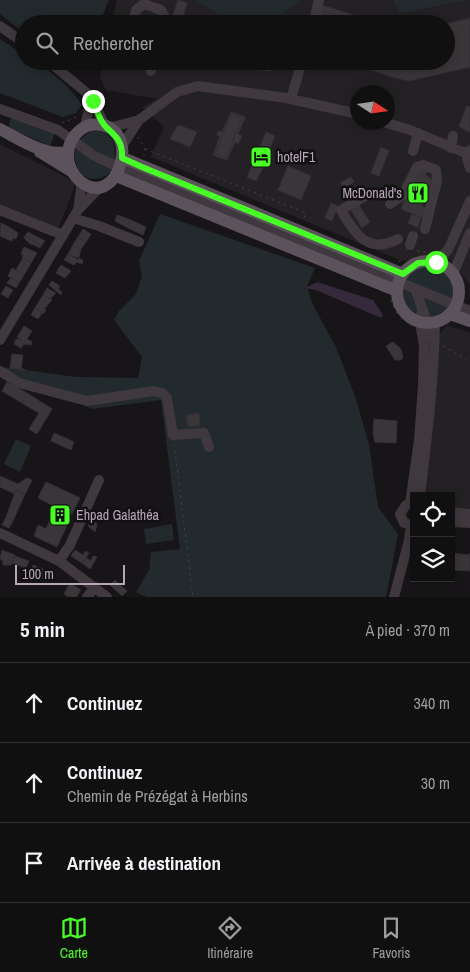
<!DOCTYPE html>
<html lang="fr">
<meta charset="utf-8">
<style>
body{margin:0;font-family:"Archivo Narrow",sans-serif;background:#1a191a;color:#f1f3f6}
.controls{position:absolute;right:15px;bottom:15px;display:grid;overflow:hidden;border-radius:0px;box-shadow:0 2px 12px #0003}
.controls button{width:45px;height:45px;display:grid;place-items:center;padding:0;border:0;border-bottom:1px solid #303031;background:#111011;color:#f1f3f6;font:25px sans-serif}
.compass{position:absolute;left:350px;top:85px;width:45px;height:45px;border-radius:50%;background:#111011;box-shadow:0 2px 12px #0003;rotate:102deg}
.scale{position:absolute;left:15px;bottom:12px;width:110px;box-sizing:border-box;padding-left:5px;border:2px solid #b6a6b8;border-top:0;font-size:14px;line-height:18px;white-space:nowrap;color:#b6a6b8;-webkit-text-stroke:4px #121012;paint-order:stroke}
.stop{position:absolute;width:15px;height:15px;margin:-11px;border:4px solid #48fe27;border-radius:50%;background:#fff}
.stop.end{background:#48fe27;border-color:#fff;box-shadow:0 1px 5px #0008}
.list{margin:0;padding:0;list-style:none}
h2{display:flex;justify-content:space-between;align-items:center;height:65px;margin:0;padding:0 20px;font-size:21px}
h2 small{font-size:16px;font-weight:400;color:#9c9d9f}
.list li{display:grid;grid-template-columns:32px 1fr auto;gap:15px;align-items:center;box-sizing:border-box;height:80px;padding:0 20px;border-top:1px solid #303031}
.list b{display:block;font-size:19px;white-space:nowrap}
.list p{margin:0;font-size:16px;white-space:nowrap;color:#9c9d9f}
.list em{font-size:16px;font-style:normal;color:#9c9d9f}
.icon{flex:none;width:28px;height:28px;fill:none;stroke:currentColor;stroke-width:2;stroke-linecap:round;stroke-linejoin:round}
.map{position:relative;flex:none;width:470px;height:597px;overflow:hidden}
.search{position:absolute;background:#111011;box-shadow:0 2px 12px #0003;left:15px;right:15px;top:15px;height:55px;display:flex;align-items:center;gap:12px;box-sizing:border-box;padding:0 18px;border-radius:28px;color:#9c9d9f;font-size:19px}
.sheet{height:305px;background:#111011}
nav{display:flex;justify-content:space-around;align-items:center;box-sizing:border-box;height:70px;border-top:1px solid #303031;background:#111011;font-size:14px;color:#9c9d9f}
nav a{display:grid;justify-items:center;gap:2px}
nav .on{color:#48fe27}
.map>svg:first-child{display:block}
</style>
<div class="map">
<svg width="470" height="597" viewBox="0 0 470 597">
<rect width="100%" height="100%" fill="#171517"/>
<path fill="#242124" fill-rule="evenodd" d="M117 0H195L232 24H111Z
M301 0H393L399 14 470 0V284L446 256 402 261 151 157 164 127 142 107 158 99 106 90 100 77 103 61H446V24H271ZM358 92H388V122H358Z
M0 144 66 177 75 185 58 229 0 207Z
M447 325 470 333V509L451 507V496H418L435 340Z"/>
<path fill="#232a2d" d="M0 0H109L99 24H24V33L0 14Z
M195 0H301L271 24H232Z
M393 0H469L399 14Z
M0 39 24 55V61C43 61 72 89 82 105L76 113 63 117 0 93Z
M11 117 55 133 50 146 8 128Z
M92 130 104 132 113 140 116 162 78 141Z
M75 149 113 170C93 189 72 175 75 149Z
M160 214 315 268 307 286 312 303 336 347 356 399 369 445 378 507 398 534 386 597H147L136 592 149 570 151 552 180 549 161 400 92 409 78 401 22 386 3 367 76 377 138 378 142 357 114 320 119 311 136 294 142 276 139 261Z
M402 291a26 26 0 1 1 52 0a26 26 0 1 1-52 0Z
M16 439 31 446 20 472 4 464Z
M172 524 174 540 146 544 144 529Z"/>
<path fill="#352a3c" d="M317 282 373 300 383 315 381 318 316 290 305 288Z"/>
<path fill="#393539" stroke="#332f33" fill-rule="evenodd" d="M178 0 187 3 181 24H170Z
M322 5 382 24H316Z
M138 14 155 20 154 24H135Z
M470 18V67L409 81 396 78 401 61H446V24Z
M224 61H251L249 69 232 67Z
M251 61H286L283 70 271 66 270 71 249 69Z
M343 61H401L396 78Z
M467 106 470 107V131L468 132 459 126Z
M231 112 245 117 238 134 242 136 238 144 235 142 227 160 213 155 220 136 217 135 218 131 222 132ZM231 114 242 118 226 158 215 154Z
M231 114 242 118 226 158 215 154Z
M178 125 197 132 190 147 170 139Z
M266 132 275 136 264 162H266L256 181 247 177Z
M381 147 389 151 379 176 371 173Z
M288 166 311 176 301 200 278 190Z
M421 167 425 171 428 168 426 175 433 180 422 206 429 209 425 219 401 209 414 177Z
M351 177 354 182 344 188 340 183Z
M357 202 370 222 362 228 349 207Z
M331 203 338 206 332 221 325 218Z
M412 214 421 218 418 228 408 223Z
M117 215 131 220 128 228 115 221Z
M131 220 146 227 143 235 128 228Z
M1 223 9 227 4 238 0 236Z
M9 227 18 233 16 239 13 238 12 241 4 238Z
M83 229 91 234 86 242 78 237Z
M28 232 45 241 42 245 25 236Z
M25 236 42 245 40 248 29 243 24 238Z
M78 237 86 242 81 249 73 245Z
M73 245 81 249 78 260 68 254Z
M24 247 37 253 31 263 22 258 23 255 21 254Z
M68 254 83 260 82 264 77 262 74 265 64 260Z
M23 258 31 263 24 275 16 270Z
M61 265 71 271 65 278 56 273Z
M12 268 24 275 19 283 8 276Z
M11 278 19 283 16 288 7 283Z
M52 281 60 286 58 289 62 292 61 295 49 285Z
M6 286 13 290 8 298 1 294Z
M47 288 56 293 50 299 43 295Z
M43 295 52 300 44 309 46 310 43 314 35 308Z
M35 308 42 313 38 319 31 315Z
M24 326 32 331 27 339 32 342 31 345 24 344 21 348 14 344 16 339 22 340 17 337Z
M393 342 401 349 403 358 400 360H395L386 346Z
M12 354 23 355 21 368 25 370 10 368Z
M7 382 27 393 22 403 2 391Z
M27 393 52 409 37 434 29 429 39 413 22 403Z
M199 413 200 425 188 427 186 415Z
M374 419 397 421 396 443 375 442 373 433Z
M54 433 74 442 71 450 51 441Z
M0 476 18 484 27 478 32 480 25 494 16 490 15 494 0 487Z
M46 482 80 498 72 514 69 513 65 521 68 523 57 547 34 536 38 525 46 529 54 511 50 509 52 505 38 498Z
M16 490 25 494 13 521 6 517Z
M6 517 13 521 9 528 2 525Z
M91 519 97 524 95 532 88 526Z
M2 550 15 555 11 565H3V561L0 559Z
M75 550 83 555 86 551 89 553 82 563 71 556Z
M451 553 469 555 470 553V571L451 570Z
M15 556 29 561 26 568 12 563Z
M93 556 97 557 90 569 82 563 86 558 91 561Z
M33 565 50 572 47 580 30 573Z
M115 580 127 591 122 596 110 585Z
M70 583 81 590 76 597H68L64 594Z"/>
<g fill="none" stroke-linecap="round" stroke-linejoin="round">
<path stroke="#433c44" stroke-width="1" stroke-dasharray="2.5 4" stroke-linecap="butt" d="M62 123 77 117
M138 137 145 148 144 156
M145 149 306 213 303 221
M417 251 432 253
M399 262 403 257
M391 300 396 312 411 326
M443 346 470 362
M174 444 193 597"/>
<path stroke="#3f383e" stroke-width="10" d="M132 24 136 10 144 4 161 10 164 16 162 24
M313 24 319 0
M0 26 24 43
M48 61 87 93 93 101 105 126
M151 61V71
M291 99 302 61
M0 109 58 130 93 155 120 168 470 311
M384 122 410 130 468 154
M85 126 89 109 88 97
M109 128 139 120 177 92 198 86 286 98 358 114
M122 146 139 120
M451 148 453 136
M470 150 467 159 470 168
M413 151 418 133
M369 194 341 210C355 234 368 255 398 239
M390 204 403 195 417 167 423 165 436 170 437 181 425 229
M0 210 63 235
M78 210 82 182
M73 218 99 226 139 242
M410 245 413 236
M436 262 448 250 470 201
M453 274 470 233
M415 289 428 324 430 338
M0 340 78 210 101 186
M0 371 19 383 87 401 154 391 162 393 167 398 173 435 204 433 209 447
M420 496C427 438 434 381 435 323
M410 504 419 440 423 385 424 346 420 323 422 309
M414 504 406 505 400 514 404 523 414 526
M451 512 470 514
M451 522 470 523
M0 533 59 561 107 597
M59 561 70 545 99 480
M87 597 95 587
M394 597 409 540 411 526"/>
<path stroke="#5b525c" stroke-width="12" d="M89 125C147 117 119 214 80 181 61 164 65 135 89 125Z
M0 129C19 139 46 157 68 152
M40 152 71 171
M123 158 403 274
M116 176 397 291
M397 292a31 31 0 1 1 62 0a31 31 0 1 1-62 0Z
M450 314 470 321"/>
</g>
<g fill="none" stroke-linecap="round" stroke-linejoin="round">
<path stroke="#48fe27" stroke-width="6" d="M93 101C96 108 100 122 106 127 116 136 123 142 122 158L142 167 403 274 418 263 436 262"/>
</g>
<defs>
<g id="hotel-square" transform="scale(1.125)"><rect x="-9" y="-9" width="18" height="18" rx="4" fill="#48fe27" stroke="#121012"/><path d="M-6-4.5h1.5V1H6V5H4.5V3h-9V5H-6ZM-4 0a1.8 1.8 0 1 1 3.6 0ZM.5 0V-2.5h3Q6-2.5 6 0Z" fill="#111"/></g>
<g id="restaurant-square" transform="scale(1.125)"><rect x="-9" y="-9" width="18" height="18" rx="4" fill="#48fe27" stroke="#121012"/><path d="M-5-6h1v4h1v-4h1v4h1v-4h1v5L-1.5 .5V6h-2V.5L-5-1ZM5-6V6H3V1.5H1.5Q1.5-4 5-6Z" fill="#111"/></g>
<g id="building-square" transform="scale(1.125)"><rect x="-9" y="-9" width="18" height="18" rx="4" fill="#48fe27" stroke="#121012"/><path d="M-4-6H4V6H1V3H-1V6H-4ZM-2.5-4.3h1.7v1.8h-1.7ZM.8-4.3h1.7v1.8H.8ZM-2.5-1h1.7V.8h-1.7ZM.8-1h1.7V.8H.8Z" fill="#111"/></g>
</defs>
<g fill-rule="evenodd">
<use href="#hotel-square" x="261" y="157"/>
<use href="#restaurant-square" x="418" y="193"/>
<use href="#building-square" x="60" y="515"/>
</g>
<g text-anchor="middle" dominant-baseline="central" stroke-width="5" stroke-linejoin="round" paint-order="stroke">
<g font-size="14" fill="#b6a6b8" stroke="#121012" text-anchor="start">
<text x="277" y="157">hotelF1</text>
<text x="402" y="193" text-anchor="end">McDonald's</text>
<text x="76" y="515">Ehpad Galathéa</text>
</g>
</g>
</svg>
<div class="controls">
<button><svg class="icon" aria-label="locate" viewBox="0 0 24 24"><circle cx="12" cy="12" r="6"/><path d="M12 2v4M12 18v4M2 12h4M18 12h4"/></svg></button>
<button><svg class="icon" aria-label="layers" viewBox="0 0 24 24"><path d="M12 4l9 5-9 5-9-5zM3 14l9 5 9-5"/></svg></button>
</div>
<svg class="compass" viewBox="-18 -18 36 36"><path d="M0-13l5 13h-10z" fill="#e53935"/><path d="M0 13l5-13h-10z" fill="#9c9d9f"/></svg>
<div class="scale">100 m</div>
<div class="stop" style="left:436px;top:262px"></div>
<div class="stop end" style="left:93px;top:101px"></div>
<div class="search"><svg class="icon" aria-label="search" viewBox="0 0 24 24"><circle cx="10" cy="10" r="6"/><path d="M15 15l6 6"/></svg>Rechercher</div>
</div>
<section class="sheet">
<h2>5 min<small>À pied · 370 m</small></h2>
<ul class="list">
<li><svg class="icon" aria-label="ahead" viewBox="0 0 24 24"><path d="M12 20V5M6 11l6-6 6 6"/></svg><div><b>Continuez</b></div><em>340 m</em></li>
<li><svg class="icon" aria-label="ahead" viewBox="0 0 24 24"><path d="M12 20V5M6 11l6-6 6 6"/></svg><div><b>Continuez</b><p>Chemin de Prézégat à Herbins</p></div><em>30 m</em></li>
<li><svg class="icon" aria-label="arrive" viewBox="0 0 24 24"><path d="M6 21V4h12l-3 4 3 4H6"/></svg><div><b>Arrivée à destination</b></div></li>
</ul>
</section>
<nav>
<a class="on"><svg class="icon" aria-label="map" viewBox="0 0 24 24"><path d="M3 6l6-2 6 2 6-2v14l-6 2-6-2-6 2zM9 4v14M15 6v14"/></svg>Carte</a>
<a><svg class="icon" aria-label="directions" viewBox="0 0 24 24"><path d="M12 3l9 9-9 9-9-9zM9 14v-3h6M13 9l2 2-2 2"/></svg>Itinéraire</a>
<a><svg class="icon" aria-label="saved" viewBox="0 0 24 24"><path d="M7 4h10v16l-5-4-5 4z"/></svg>Favoris</a>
</nav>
